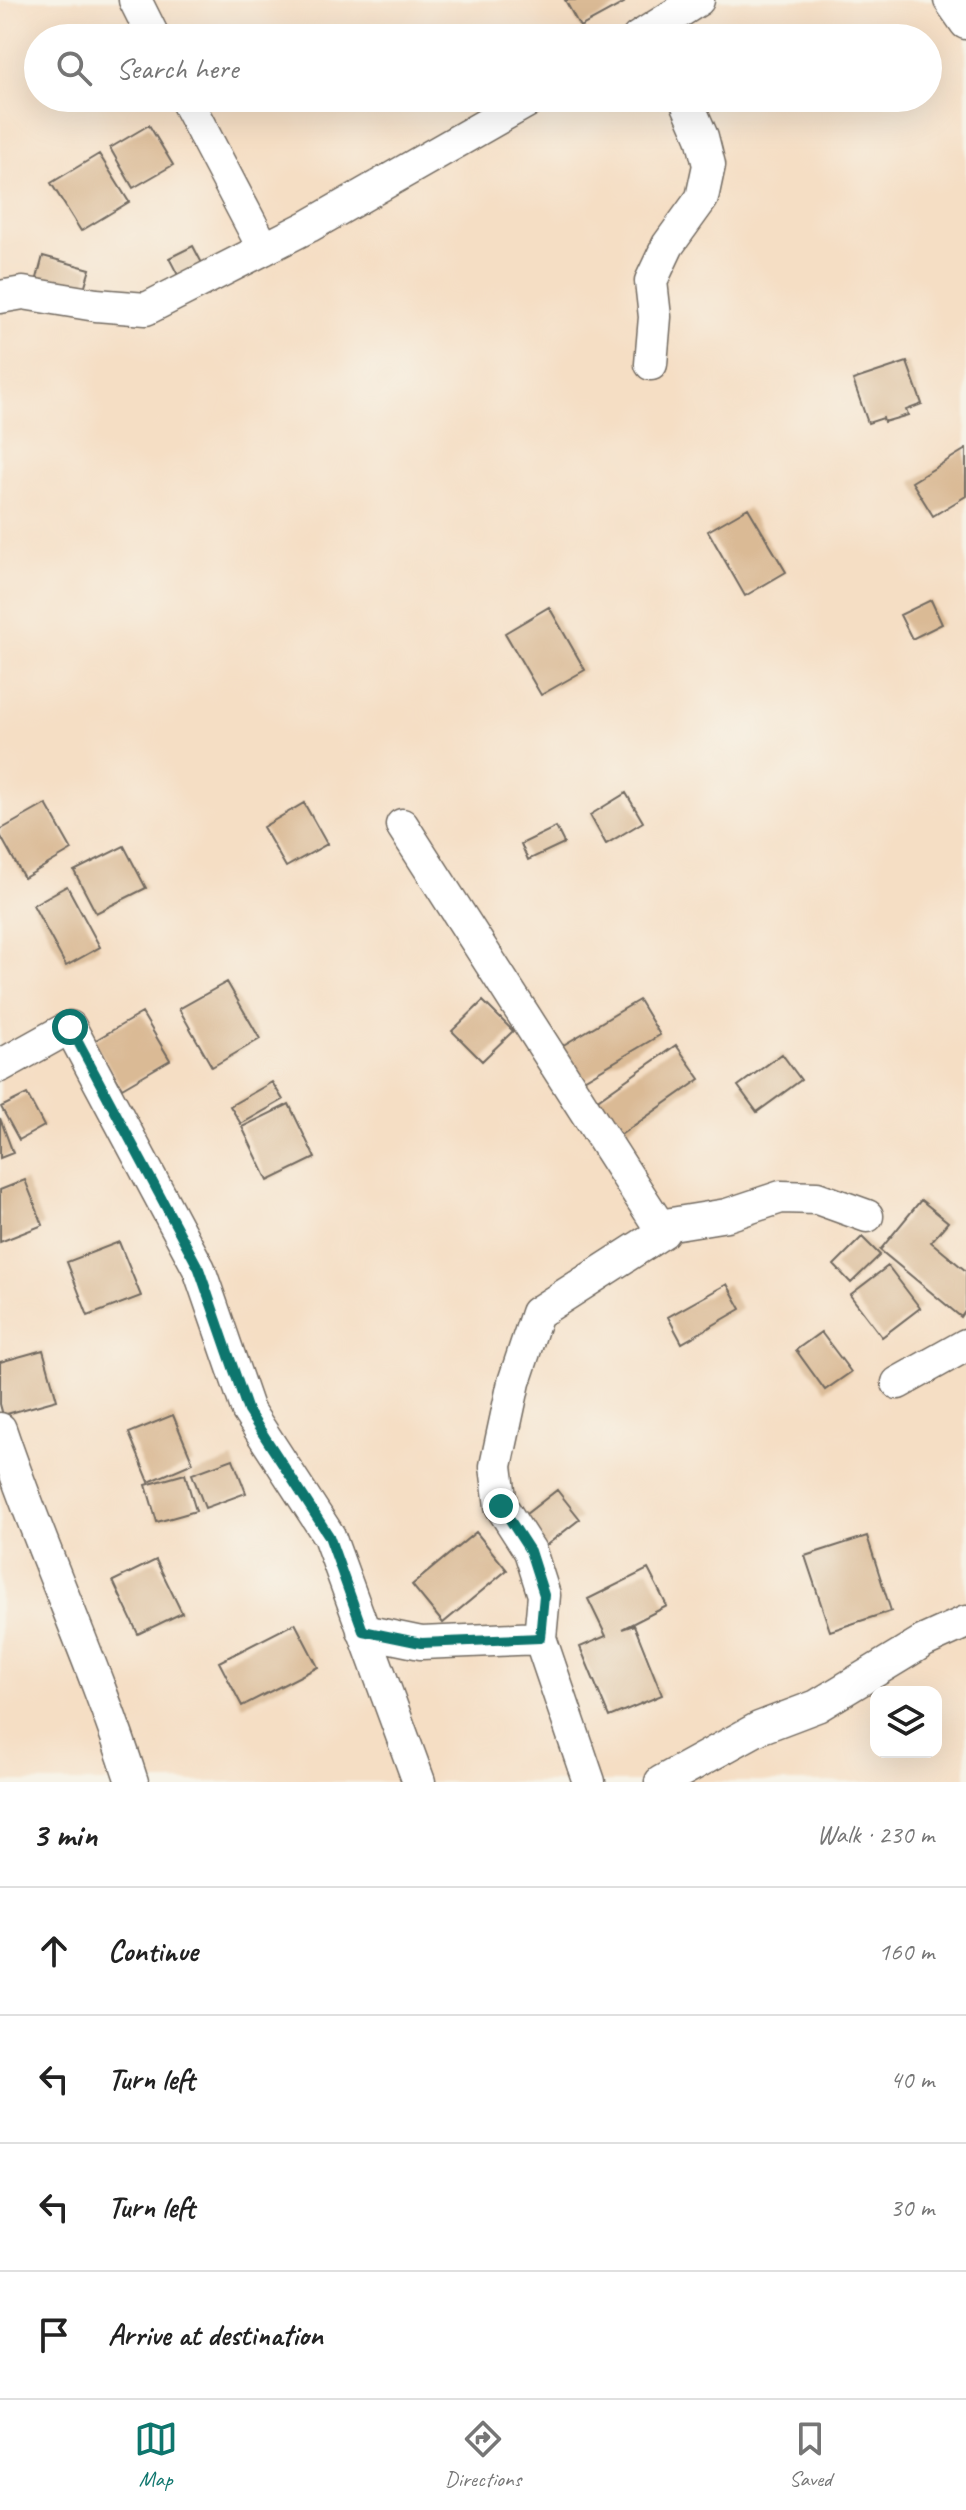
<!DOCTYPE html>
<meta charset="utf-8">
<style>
body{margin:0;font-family:Caveat,sans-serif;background:#f2f2f2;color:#222}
.controls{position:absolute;right:24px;bottom:24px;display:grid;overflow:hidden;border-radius:16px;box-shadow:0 8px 32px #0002}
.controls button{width:72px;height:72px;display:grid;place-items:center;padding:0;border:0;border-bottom:2px solid #e0e0e0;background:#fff;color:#222;font:40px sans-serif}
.stop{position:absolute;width:24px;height:24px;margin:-18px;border:6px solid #0f766e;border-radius:50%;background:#fff}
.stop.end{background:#0f766e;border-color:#fff;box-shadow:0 2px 8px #0008}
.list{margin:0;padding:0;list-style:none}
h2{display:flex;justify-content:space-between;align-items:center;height:104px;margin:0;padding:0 32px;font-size:34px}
h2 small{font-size:26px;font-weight:400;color:#767676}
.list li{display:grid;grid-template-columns:52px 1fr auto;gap:24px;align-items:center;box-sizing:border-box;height:128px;padding:0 32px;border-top:2px solid #e0e0e0}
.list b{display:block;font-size:30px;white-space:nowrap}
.list em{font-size:26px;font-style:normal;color:#767676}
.icon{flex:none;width:44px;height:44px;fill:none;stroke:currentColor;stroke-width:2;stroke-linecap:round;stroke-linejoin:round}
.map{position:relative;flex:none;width:966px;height:1782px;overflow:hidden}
.search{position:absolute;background:#fff;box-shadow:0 8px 32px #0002;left:24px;right:24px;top:24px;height:88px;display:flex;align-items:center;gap:20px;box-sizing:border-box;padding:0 28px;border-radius:44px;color:#767676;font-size:30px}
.sheet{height:616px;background:#fff}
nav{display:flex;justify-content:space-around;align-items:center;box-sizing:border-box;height:112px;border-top:2px solid #e0e0e0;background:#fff;font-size:22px;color:#767676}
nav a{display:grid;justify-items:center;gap:4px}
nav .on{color:#0f766e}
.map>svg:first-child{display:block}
</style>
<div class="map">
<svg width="966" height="1782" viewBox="0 0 966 1782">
<rect width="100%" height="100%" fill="#f7f3e8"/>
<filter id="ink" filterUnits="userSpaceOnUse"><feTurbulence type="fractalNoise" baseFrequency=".0125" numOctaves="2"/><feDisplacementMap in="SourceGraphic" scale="16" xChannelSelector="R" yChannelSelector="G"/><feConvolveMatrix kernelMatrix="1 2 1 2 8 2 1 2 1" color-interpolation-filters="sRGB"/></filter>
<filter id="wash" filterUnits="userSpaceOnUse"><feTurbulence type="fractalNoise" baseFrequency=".006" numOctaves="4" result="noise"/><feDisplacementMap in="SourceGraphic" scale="32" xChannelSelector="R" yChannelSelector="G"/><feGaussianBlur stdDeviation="1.8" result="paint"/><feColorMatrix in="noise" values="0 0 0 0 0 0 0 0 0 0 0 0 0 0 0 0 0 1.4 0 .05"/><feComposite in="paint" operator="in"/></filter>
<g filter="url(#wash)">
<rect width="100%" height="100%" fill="#f5dec4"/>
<g id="blocks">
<path fill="#daba95" d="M565 0H622L624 3 580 27Z
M149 125 173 165 133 188 110 148Z
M99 154 129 202 81 231 51 183Z
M193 246 204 267 180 279 169 258Z
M43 256 90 269 82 295 36 282Z
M907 362 922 404 906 410 908 415 884 422 883 418 868 423 853 380Z
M966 449V496L933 516 912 482Z
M748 508 786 572 745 596 708 531Z
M931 600 942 624 912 639 900 615Z
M549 607 585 670 541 695 505 633Z
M626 793 643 822 606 844 590 815Z
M304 803 327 844 286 867 263 827Z
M46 804 72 850 24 878 0 835V830Z
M556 827 564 843 528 860 521 844Z
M124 846 146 888 96 913 74 871Z
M67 886 100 947 66 966 33 905Z
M227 982 260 1039 212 1067 179 1009Z
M639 1000 660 1035 575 1085 555 1050Z
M483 1001 513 1031 482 1061 452 1031Z
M142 1013 170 1060 122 1088 94 1041Z
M676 1045 700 1079 616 1138 592 1104Z
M782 1054 801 1080 757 1112 738 1086Z
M272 1082 283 1100 241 1124 230 1106Z
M27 1094 44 1126 19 1140 1 1107Z
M289 1104 315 1158 268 1181 242 1127Z
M0 1118 13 1153 0 1158Z
M25 1180 43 1225 0 1242V1190Z
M921 1200 948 1222 931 1242 966 1271V1310L961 1317 880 1250Z
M862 1237 880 1255 851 1283 834 1265Z
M119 1242 141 1296 88 1316 67 1262Z
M888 1266 920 1308 882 1337 850 1295Z
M727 1284 741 1309 682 1343 668 1317Z
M821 1332 851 1372 825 1390 796 1350Z
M43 1350 57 1400 3 1415 0 1404V1362Z
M173 1415 193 1463 149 1482 129 1433Z
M233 1459 246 1493 205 1508 192 1474Z
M185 1474 196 1511 157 1522 146 1485Z
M557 1490 580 1519 544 1547 521 1518Z
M476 1532 507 1570 443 1623 412 1585Z
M867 1536 891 1611 830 1631 805 1556Z
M156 1560 182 1613 138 1634 113 1581Z
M648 1569 667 1606 622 1629 634 1625 662 1695 609 1717 580 1647 606 1636 588 1599Z
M295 1623 318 1667 242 1706 219 1662Z"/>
</g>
</g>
<g filter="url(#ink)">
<use href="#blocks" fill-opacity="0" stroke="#726a61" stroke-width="2"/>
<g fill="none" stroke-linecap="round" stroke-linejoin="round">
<g stroke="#726a61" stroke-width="35">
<path id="minor" d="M135 0 154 38
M950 0 966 23
M638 38 698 0
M185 98 264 249
M0 297 23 293 96 305 146 309 309 226 533 98
M651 364 655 317 651 281 668 245 702 198 709 165 702 137 685 98
M402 825 663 1232 537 1313 514 1382 496 1466 501 1506 530 1551 544 1595 540 1638 589 1782
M0 1066 70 1027 199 1269 248 1411 329 1536 419 1782
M659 1226 727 1215 781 1197 817 1198 867 1216
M898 1383 966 1345
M0 1429C40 1548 94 1662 132 1782
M363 1631 421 1643 540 1638
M661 1782 759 1728 817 1706 924 1641 966 1622"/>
</g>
<use href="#minor" stroke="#fff" stroke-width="32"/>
</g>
</g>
<g fill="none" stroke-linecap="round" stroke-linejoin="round" filter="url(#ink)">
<path stroke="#0f766e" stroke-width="10" d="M70 1027 199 1269 248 1411 329 1536 363 1631 421 1643 540 1638 544 1595 530 1551 501 1506"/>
</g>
</svg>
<div class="controls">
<button><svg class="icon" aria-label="layers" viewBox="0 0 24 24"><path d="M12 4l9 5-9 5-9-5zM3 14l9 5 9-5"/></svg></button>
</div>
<div class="stop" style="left:70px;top:1027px"></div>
<div class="stop end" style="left:501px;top:1506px"></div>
<div class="search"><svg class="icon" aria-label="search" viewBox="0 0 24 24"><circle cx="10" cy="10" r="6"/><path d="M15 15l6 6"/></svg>Search here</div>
</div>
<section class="sheet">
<h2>3 min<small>Walk · 230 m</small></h2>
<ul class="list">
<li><svg class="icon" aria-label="ahead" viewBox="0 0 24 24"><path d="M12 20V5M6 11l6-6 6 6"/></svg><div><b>Continue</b></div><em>160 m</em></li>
<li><svg class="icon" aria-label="left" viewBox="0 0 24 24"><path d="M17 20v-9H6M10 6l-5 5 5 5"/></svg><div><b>Turn left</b></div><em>40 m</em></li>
<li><svg class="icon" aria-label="left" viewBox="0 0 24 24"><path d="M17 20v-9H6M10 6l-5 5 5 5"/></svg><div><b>Turn left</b></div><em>30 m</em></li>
<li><svg class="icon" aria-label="arrive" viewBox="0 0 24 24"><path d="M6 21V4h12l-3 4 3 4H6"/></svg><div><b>Arrive at destination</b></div></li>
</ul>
</section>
<nav>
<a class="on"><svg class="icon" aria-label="map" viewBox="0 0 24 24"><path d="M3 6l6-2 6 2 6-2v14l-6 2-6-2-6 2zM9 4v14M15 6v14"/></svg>Map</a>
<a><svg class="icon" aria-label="directions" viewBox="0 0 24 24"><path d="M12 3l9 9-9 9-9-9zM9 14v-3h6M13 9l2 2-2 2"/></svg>Directions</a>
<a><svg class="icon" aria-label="saved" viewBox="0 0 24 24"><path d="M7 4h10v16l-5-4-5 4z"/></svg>Saved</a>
</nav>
